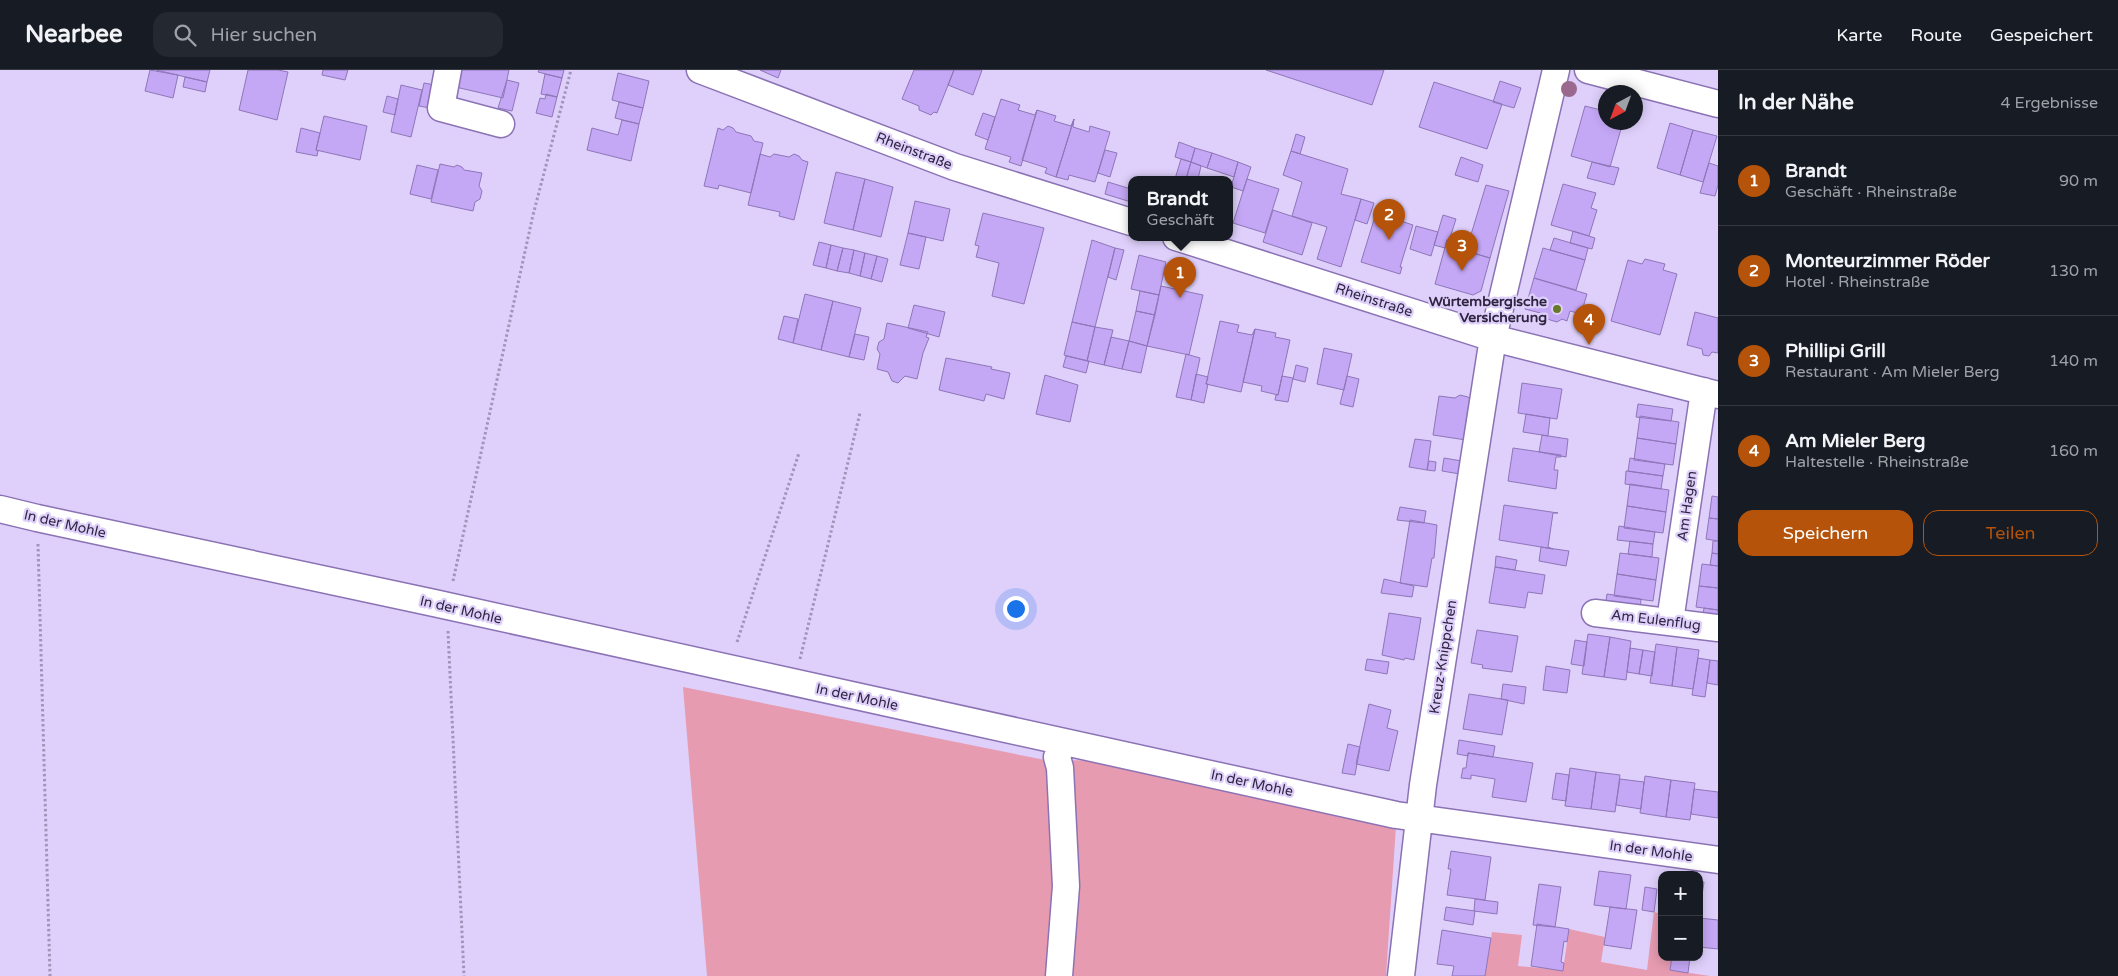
<!DOCTYPE html>
<html lang="de">
<meta charset="utf-8">
<style>
body{margin:0;font-family:"Varela Round",sans-serif;background:#242831;color:#f1f3f6}
.controls{position:absolute;right:15px;bottom:15px;display:grid;overflow:hidden;border-radius:10px;box-shadow:0 2px 12px #0003}
.controls button{width:45px;height:45px;display:grid;place-items:center;padding:0;border:0;border-bottom:1px solid #363941;background:#171b24;color:#f1f3f6;font:25px sans-serif}
.compass{position:absolute;left:1598px;top:15px;width:45px;height:45px;border-radius:50%;background:#171b24;box-shadow:0 2px 12px #0003;rotate:221deg}
.you{position:absolute;left:1015px;top:538px;width:18px;height:18px;margin:-12px;border:4px solid #fff;border-radius:50%;background:#1a73e8;box-shadow:0 0 0 8px #1a73e833}
.badge{display:grid;place-items:center;width:32px;height:32px;border-radius:50%;background:#b45309;color:#fff;font-size:16px;font-weight:700}
.pin{position:absolute;translate:-50% -41px;filter:drop-shadow(0 1px 2px #0008)}
.pin::after{content:'';position:absolute;top:26px;width:18px;height:15px;background:inherit;clip-path:polygon(0 0,100% 0,50% 100%)}
.popup{position:absolute;left:1128px;top:106px;width:105px;height:65px;box-sizing:border-box;display:grid;place-content:center;border-radius:10px;background:#171b24;filter:drop-shadow(0 1px 4px #0005);font-size:16px;white-space:nowrap;color:#9ea1a6}
.popup b{font-size:19px;color:#f1f3f6}
.popup::after{content:'';position:absolute;left:50%;top:100%;margin-left:-10px;border:10px solid transparent;border-top-color:#171b24}
.list{margin:0;padding:0;list-style:none}
h2{display:flex;justify-content:space-between;align-items:center;height:65px;margin:0;padding:0 20px;font-size:21px}
h2 small{font-size:16px;font-weight:400;color:#9ea1a6}
.list li{display:grid;grid-template-columns:32px 1fr auto;gap:15px;align-items:center;box-sizing:border-box;height:90px;padding:0 20px;border-top:1px solid #363941}
.list b{display:block;font-size:19px;white-space:nowrap}
.list p{margin:0;font-size:16px;white-space:nowrap;color:#9ea1a6}
.list em{font-size:16px;font-style:normal;color:#9ea1a6}
.actions{display:flex;gap:10px;padding:15px 20px}
.actions a{flex:1;padding:11px 0;border:1px solid #b45309;border-radius:15px;text-align:center;font-size:18px;color:#b45309}
.actions .main{background:#b45309;color:#fff}
.icon{flex:none;width:28px;height:28px;fill:none;stroke:currentColor;stroke-width:2;stroke-linecap:round;stroke-linejoin:round}
.map{position:relative;flex:none;width:1718px;height:906px;overflow:hidden}
header{display:flex;align-items:center;gap:30px;box-sizing:border-box;height:70px;padding:0 25px;background:#171b24;border-bottom:1px solid #363941}
header strong{font-size:24px}
nav{display:flex;gap:28px;margin-inline-start:auto;font-size:18px}
.search{width:350px;height:45px;background:#242831;display:flex;align-items:center;gap:12px;box-sizing:border-box;padding:0 18px;border-radius:15px;color:#9ea1a6;font-size:19px}
main{display:flex}
aside{flex:1;background:#171b24}
.map>svg:first-child{display:block}
</style>
<header>
<strong>Nearbee</strong>
<div class="search"><svg class="icon" aria-label="search" viewBox="0 0 24 24"><circle cx="10" cy="10" r="6"/><path d="M15 15l6 6"/></svg>Hier suchen</div>
<nav><a>Karte</a><a>Route</a><a>Gespeichert</a></nav>
</header>
<main>
<div class="map">
<svg width="1718" height="906" viewBox="0 0 1718 906">
<rect width="100%" height="100%" fill="#ded0fb"/>
<path fill="#e79bb1" d="M683 617 1050 691 1058 803 1051 906H707Z
M1066 690 1108 691 1396 756 1386 906H1065Z
M1654 842 1662 844V887H1672L1670 900 1710 906H1485L1492 862 1522 865 1518 896 1563 900 1569 859 1605 867 1601 892 1647 900Z"/>
<path fill="#c4a7f5" stroke="#8f76b8" d="M150 0 178 5 173 28 145 21Z
M156 0H210L207 12Z
M248 0H278L288 2 277 50 239 40Z
M323 0H348L345 10 322 5Z
M451 0H509L503 28 447 15Z
M539 0H564L562 8 538 2Z
M760 0H781L778 8Z
M914 0H954L937 43 934 42 931 45 919 40V36L902 29Z
M954 0H982L973 25 948 15Z
M1266 0H1384L1372 35Z
M618 3 649 11 643 38 612 30Z
M545 4 562 8 557 27 541 24Z
M185 7 207 12 205 22 183 17Z
M507 10 519 13 512 41 498 38Z
M1500 11 1521 18 1514 38 1493 32Z
M1434 12 1502 34 1487 79 1419 57Z
M424 13 435 15 430 38 419 36Z
M401 15 422 20 411 67 391 62Z
M546 24 557 27 552 47 536 43 540 28 545 29Z
M387 26 398 29 395 45 383 42Z
M1001 29 1020 35 1018 40 1035 45 1037 40 1021 96 1009 92 1011 87 985 79Z
M619 32 643 38 639 54 615 48Z
M1585 36 1601 40 1606 37V52H1623L1610 97 1571 86Z
M1037 40 1056 46 1054 51 1071 56 1074 49 1056 107 1045 103 1047 98 1022 90Z
M983 43 995 47 988 70 975 65Z
M324 46 367 56 360 90 316 80Z
M1074 49 1073 57 1089 62 1090 56 1110 62 1095 112 1069 105 1068 110 1056 107Z
M622 50 639 54 631 91 587 80 592 58 618 65Z
M1670 53 1693 60 1680 105 1657 98Z
M728 56 733 58 736 62 751 66 754 71 763 73 751 123 719 115 718 119 704 116 718 58 723 60Z
M301 58 320 63 316 80 318 81 317 86 296 82Z
M1693 60 1717 66 1703 112 1680 105Z
M1296 64 1305 67 1300 84 1291 81Z
M1179 72 1195 78 1191 92 1175 87Z
M1195 78 1212 83 1207 98 1191 92Z
M1105 80 1117 83 1110 107 1098 103Z
M1291 81 1348 99 1341 124 1361 129 1341 197 1317 189 1327 157 1292 146 1302 112 1283 105Z
M1212 83 1238 92 1234 107 1207 98Z
M760 84 770 87 774 84 789 87 794 84 799 86 802 90 808 92 794 150 779 146 780 142 748 135Z
M1461 87 1483 95 1478 112 1455 105Z
M1181 89 1191 92 1186 109H1175Z
M1191 92 1201 96 1198 109H1186Z
M1238 92 1251 97 1243 121 1231 117Z
M1592 92 1619 98 1614 115 1587 108Z
M1709 93 1718 96V115L1715 126 1700 123Z
M440 94 454 97 457 95 462 97 464 100 482 103 479 116 482 121 480 129 475 132 473 141 431 132Z
M417 95 438 100 431 129 410 124Z
M836 102 865 109 853 160 824 153Z
M865 109 893 117 881 167 853 160Z
M1247 109 1279 119 1265 163 1233 153Z
M1108 112 1131 119V132L1105 124Z
M1563 114 1596 123 1591 138 1597 140 1589 166 1551 155Z
M1486 115 1509 121 1490 188 1466 181Z
M1361 129 1374 133 1367 154 1355 150Z
M915 131 950 139 943 171 908 163Z
M1273 140 1312 153 1302 185 1263 172Z
M983 143 1044 158 1024 234 992 226 999 193 976 187 979 176 975 175Z
M1376 143 1413 155 1400 197H1402L1400 204 1361 192Z
M1443 145 1456 149 1449 171 1447 170 1445 178 1434 175Z
M1416 156 1438 162 1431 186 1410 179Z
M1573 161 1595 168 1592 179 1570 173Z
M908 163 926 167 919 199 900 195Z
M1554 168 1588 178 1585 190 1550 180Z
M1092 170 1115 178 1095 257 1072 252Z
M1447 170 1458 173 1456 178 1490 188 1481 221 1473 225 1435 214Z
M819 172 831 175 826 198 813 195Z
M831 175 843 178 837 201 826 198Z
M843 178 854 180 849 203 837 201Z
M1115 178 1124 180 1116 210 1108 207Z
M1543 178 1585 190 1576 220 1534 208Z
M854 180 865 183 860 206 849 203Z
M865 183 877 186 871 209 860 206Z
M1139 185 1166 192 1159 225 1131 219Z
M877 186 888 189 882 212 871 209Z
M1645 189 1665 194 1663 200 1677 204 1660 265 1611 251 1628 190 1642 194Z
M1534 208 1587 224 1581 244 1570 241 1567 251 1562 249 1557 252 1547 249 1544 244 1525 239Z
M1161 216 1203 225 1189 285 1147 276Z
M1140 221 1159 225 1155 245 1136 241Z
M805 224 833 231 821 280 793 273Z
M833 231 861 238 849 287 821 280Z
M914 235 945 242 939 267 908 258Z
M1136 241 1155 245 1147 276 1129 271Z
M1695 242 1718 248V283L1712 282 1709 286 1703 285 1702 279 1687 275Z
M784 246 798 249 793 273 778 269Z
M1220 251 1239 255 1237 262 1252 265 1255 259 1241 322 1206 314Z
M1072 252 1095 257 1087 291 1064 285Z
M887 253 928 262 926 267 929 268 923 283 917 309 905 306 898 313 892 311 888 302 877 299 880 284 877 279 879 272 884 269Z
M1095 257 1113 260 1104 295 1087 291Z
M1255 259 1276 263 1275 267 1290 270 1278 325 1261 321 1262 316 1243 312Z
M855 264 869 267 864 290 849 287Z
M1111 267 1129 271 1122 299 1104 295Z
M1129 271 1147 276 1141 303 1122 299Z
M1324 278 1352 284 1344 320 1317 314Z
M1186 284 1200 288 1191 330 1176 327Z
M1066 286 1089 291 1086 303 1063 297Z
M946 288 992 297 991 299 1010 303 1004 329 986 324 984 331 939 320Z
M1296 295 1308 298 1305 312 1293 309Z
M1196 304 1208 307 1206 314H1208L1204 333 1191 330Z
M1045 305 1078 315 1070 352 1036 344Z
M1282 306 1293 308 1288 332 1275 330 1276 325H1278Z
M1347 306 1359 309 1353 337 1340 334Z
M1522 313 1562 319 1557 349 1518 343Z
M1460 325 1468 327 1472 331 1466 370 1433 365 1439 326 1455 328Z
M1638 334 1673 339 1671 351 1636 347Z
M1526 344 1550 348 1548 366 1523 362Z
M1640 346 1679 352 1676 374 1637 368Z
M1542 365 1568 369 1566 387 1539 382Z
M1637 368 1676 374 1673 395 1634 390Z
M1415 369 1431 371 1427 400 1409 397Z
M1513 378 1561 385V387H1556L1554 400H1558L1556 419 1508 411Z
M1444 388 1462 391 1460 404 1442 401Z
M1630 388 1665 394 1663 406 1628 401Z
M1429 391 1436 392 1435 401 1427 400Z
M1626 401 1663 406 1661 419 1625 414Z
M1630 414 1669 420 1666 442 1627 436Z
M1712 426 1718 427V449L1709 448Z
M1504 435 1558 443H1553L1548 477 1553 479 1499 470Z
M1627 436 1666 442 1663 463 1624 458Z
M1400 437 1426 441 1424 453 1397 450Z
M1709 448 1718 449V471L1706 469Z
M1410 450 1437 455 1434 488H1432L1427 517 1400 513Z
M1619 456 1655 462 1653 474 1617 470Z
M1630 471 1653 474 1652 487 1628 484Z
M1713 471H1718V484L1712 483Z
M1541 477 1569 481 1566 496 1539 491Z
M1620 483 1659 488 1656 510 1617 504Z
M1712 483 1718 484V496L1710 495Z
M1496 486 1517 490 1515 500 1495 497Z
M1702 494 1718 496V518L1699 516Z
M1495 497 1545 505 1542 524 1528 522 1525 538 1489 533Z
M1617 504 1656 510 1653 531 1614 526Z
M1384 509 1414 516 1412 527 1381 523Z
M1699 516 1718 518V540L1696 537Z
M1607 524 1641 529 1640 542 1605 537Z
M1704 538 1718 540V553L1702 551Z
M1389 543 1421 548 1414 590 1405 588 1404 590 1382 585Z
M1477 560 1518 566 1512 602 1482 598 1483 595 1471 593Z
M1588 564 1610 567 1604 607 1582 604Z
M1610 567 1631 571 1626 610 1604 607Z
M1575 570 1587 572 1584 596 1571 594Z
M1656 574 1677 577 1672 616 1650 613Z
M1677 577 1699 580 1693 619 1672 616Z
M1630 578 1643 580 1639 604 1627 602Z
M1643 580 1655 582 1652 606 1639 604Z
M1698 588 1710 590 1705 627 1692 625Z
M1367 589 1389 592 1387 604 1365 600Z
M1710 590 1718 591V615L1707 613Z
M1546 596 1570 600 1567 623 1543 620Z
M1503 614 1526 617 1524 634 1501 629Z
M1469 624 1508 630 1502 665 1463 659Z
M1369 634 1391 640 1387 658 1398 661 1389 701 1356 694Z
M1459 670 1495 676 1493 687 1468 683V686L1457 684Z
M1348 674 1360 677 1355 705 1342 703Z
M1468 683 1533 693 1526 732 1492 727 1495 709 1471 705V709L1461 708 1463 698H1466Z
M1570 698 1596 702 1591 739 1565 736Z
M1596 702 1620 705 1615 742 1591 739Z
M1556 703 1569 705 1566 731 1552 729Z
M1645 706 1671 710 1666 747 1640 743Z
M1620 709 1644 712 1641 739 1616 735Z
M1671 710 1695 713 1690 750 1666 747Z
M1694 719 1718 722V748L1691 744Z
M1451 781 1491 787 1485 830 1447 825 1451 799H1448Z
M1599 801 1631 805 1626 839 1594 835Z
M1699 812H1704L1699 845Z
M1539 814 1561 817 1555 857 1533 855Z
M1645 817 1657 819 1654 842 1642 840Z
M1475 829 1498 832 1497 844 1474 841Z
M1446 837 1475 841 1473 855 1444 850Z
M1610 837 1637 840 1631 879 1604 875Z
M1699 848 1718 850V879L1699 877Z
M1537 854 1569 859 1567 872 1564 871 1561 892 1564 893 1563 901 1531 896Z
M1442 860 1491 868 1485 906H1452L1454 896 1437 894Z
M1672 887H1690L1688 903 1670 900Z"/>
<g fill="none" stroke-linecap="round" stroke-linejoin="round">
<g stroke="#8b72b4" stroke-width="29">
<path id="minor" d="M448 0 441 38 501 54
M700 0 955 97 1131 152
M1588 0 1718 34
M1176 167 1493 268 1718 325
M0 439 37 448 434 533 1396 745 1718 790
M1595 543 1718 558
M1670 551 1704 321
M1059 906 1066 816 1060 698 1057 687 1063 672
M1401 906 1423 715 1493 268 1556 0"/>
</g>
<path stroke="#a194b9" stroke-width="3" stroke-dasharray="2.5 2.5" stroke-linecap="butt" d="M38 474 50 906
M453 511 533 145 571 0
M448 561 464 906
M737 572 799 383
M800 589 860 343"/>
<use href="#minor" stroke="#fff" stroke-width="26"/>
</g>
<circle fill="#9b698e" cx="1569" cy="19" r="8"/>
<circle fill="#677928" stroke="#ded0fb" stroke-width="2" cx="1557" cy="239" r="5"/>
<g text-anchor="middle" dominant-baseline="central" stroke-width="4.5" stroke-linejoin="round" paint-order="stroke">
<g font-size="14" fill="#2f2540" stroke="#ded0fb">
<text transform="translate(914 81) rotate(21)">Rheinstraße</text>
<text transform="translate(1374 230) rotate(18)">Rheinstraße</text>
<text transform="translate(1687 436) rotate(-82)">Am Hagen</text>
<text transform="translate(65 454) rotate(13)">In der Mohle</text>
<text transform="translate(461 540) rotate(13)">In der Mohle</text>
<text transform="translate(1656 550) rotate(7)">Am Eulenflug</text>
<text transform="translate(1443 587) rotate(-81)">Kreuz-Knippchen</text>
<text transform="translate(857 627) rotate(12)">In der Mohle</text>
<text transform="translate(1252 713) rotate(12)">In der Mohle</text>
<text transform="translate(1651 781) rotate(8)">In der Mohle</text>
</g>
<g font-size="14" font-weight="bold" fill="#2f2540" stroke="#ded0fb" text-anchor="end">
<text x="1547" y="231">Würtembergische<tspan x="1547" dy="16">Versicherung</tspan></text>
</g>
</g>
</svg>
<div class="controls">
<button>+</button>
<button>−</button>
</div>
<svg class="compass" viewBox="-18 -18 36 36"><path d="M0-13l5 13h-10z" fill="#e53935"/><path d="M0 13l5-13h-10z" fill="#9ea1a6"/></svg>
<div class="you"></div>
<div class="pin badge" style="left:1180px;top:228px">1</div>
<div class="popup"><b>Brandt</b>Geschäft</div>
<div class="pin badge" style="left:1389px;top:170px">2</div>
<div class="pin badge" style="left:1462px;top:201px">3</div>
<div class="pin badge" style="left:1589px;top:275px">4</div>
</div>
<aside>
<h2>In der Nähe<small>4 Ergebnisse</small></h2>
<ul class="list">
<li><span class="badge">1</span><div><b>Brandt</b><p>Geschäft · Rheinstraße</p></div><em>90 m</em></li>
<li><span class="badge">2</span><div><b>Monteurzimmer Röder</b><p>Hotel · Rheinstraße</p></div><em>130 m</em></li>
<li><span class="badge">3</span><div><b>Phillipi Grill</b><p>Restaurant · Am Mieler Berg</p></div><em>140 m</em></li>
<li><span class="badge">4</span><div><b>Am Mieler Berg</b><p>Haltestelle · Rheinstraße</p></div><em>160 m</em></li>
</ul>
<div class="actions"><a class="main">Speichern</a><a>Teilen</a></div>
</aside>
</main>
